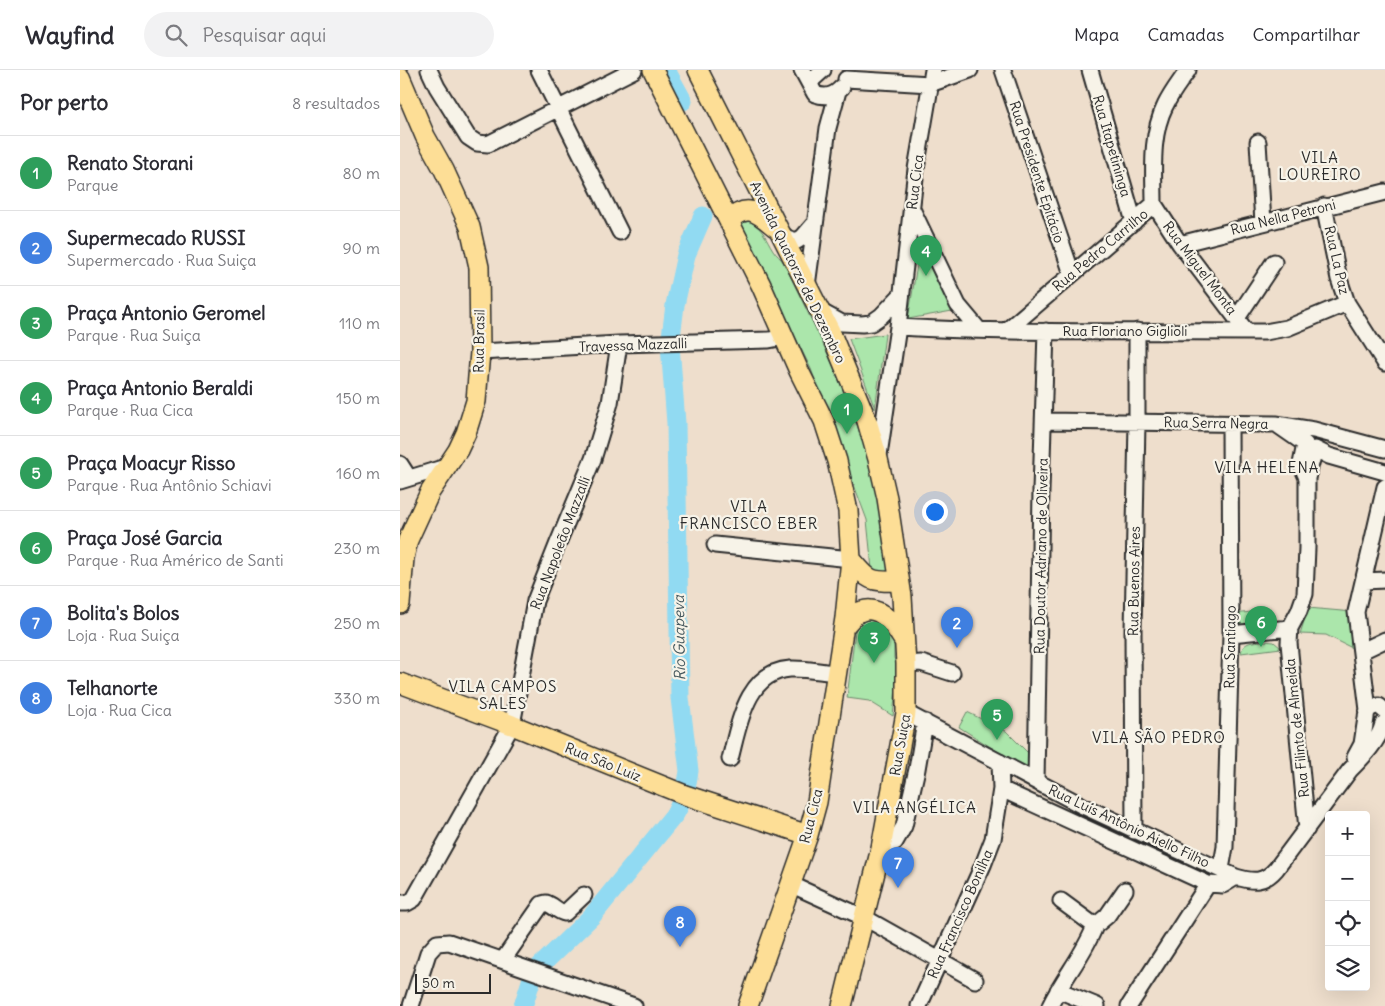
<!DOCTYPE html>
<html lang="pt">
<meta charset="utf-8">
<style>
body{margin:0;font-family:Delius,sans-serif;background:#f2f2f3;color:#2b2b33}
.controls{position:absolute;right:15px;bottom:15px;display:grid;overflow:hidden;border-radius:5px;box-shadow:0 5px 20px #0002}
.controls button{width:45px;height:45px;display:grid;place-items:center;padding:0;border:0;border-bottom:1px solid #e1e1e2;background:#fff;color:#2b2b33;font:25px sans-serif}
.scale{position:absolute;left:15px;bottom:12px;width:76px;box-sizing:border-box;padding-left:5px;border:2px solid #2b2b2b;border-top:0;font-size:14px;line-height:18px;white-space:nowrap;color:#2b2b2b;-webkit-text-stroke:4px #f7f3e8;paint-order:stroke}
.you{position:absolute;left:534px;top:441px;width:18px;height:18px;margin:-12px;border:4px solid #fff;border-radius:50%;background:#1a73e8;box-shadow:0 0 0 8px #1a73e833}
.badge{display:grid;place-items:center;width:32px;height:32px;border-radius:50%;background:#ea580c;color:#fff;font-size:16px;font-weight:700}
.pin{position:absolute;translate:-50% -41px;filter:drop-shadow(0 1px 2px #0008)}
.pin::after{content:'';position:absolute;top:26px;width:18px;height:15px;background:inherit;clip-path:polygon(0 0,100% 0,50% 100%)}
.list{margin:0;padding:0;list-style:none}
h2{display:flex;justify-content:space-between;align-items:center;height:65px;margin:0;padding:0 20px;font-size:21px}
h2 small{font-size:16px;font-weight:400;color:#7c7c81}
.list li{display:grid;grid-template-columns:32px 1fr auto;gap:15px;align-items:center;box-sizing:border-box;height:75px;padding:0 20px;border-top:1px solid #e1e1e2}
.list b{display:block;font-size:19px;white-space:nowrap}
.list p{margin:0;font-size:16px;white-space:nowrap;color:#7c7c81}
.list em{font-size:16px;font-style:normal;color:#7c7c81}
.icon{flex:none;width:28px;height:28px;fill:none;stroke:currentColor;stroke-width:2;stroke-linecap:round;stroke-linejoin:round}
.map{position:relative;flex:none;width:985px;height:936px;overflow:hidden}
header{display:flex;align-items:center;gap:30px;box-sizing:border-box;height:70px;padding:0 25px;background:#fff;border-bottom:1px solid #e1e1e2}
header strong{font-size:24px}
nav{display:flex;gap:28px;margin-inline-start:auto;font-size:18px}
.search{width:350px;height:45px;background:#f2f2f3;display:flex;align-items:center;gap:12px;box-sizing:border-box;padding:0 18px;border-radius:28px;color:#7c7c81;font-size:19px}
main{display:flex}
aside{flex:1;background:#fff}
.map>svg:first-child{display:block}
</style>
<header>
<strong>Wayfind</strong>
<div class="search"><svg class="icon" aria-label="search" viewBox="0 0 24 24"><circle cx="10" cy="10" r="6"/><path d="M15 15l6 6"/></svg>Pesquisar aqui</div>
<nav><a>Mapa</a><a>Camadas</a><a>Compartilhar</a></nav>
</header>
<main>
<aside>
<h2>Por perto<small>8 resultados</small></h2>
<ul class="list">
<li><span class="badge" style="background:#2e9e5b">1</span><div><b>Renato Storani</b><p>Parque</p></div><em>80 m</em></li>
<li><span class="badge" style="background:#3f7fe0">2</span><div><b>Supermecado RUSSI</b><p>Supermercado · Rua Suiça</p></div><em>90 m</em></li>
<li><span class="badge" style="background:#2e9e5b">3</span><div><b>Praça Antonio Geromel</b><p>Parque · Rua Suiça</p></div><em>110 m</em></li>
<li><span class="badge" style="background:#2e9e5b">4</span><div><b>Praça Antonio Beraldi</b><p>Parque · Rua Cica</p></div><em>150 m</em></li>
<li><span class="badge" style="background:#2e9e5b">5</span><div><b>Praça Moacyr Risso</b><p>Parque · Rua Antônio Schiavi</p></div><em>160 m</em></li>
<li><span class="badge" style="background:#2e9e5b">6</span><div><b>Praça José Garcia</b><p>Parque · Rua Américo de Santi</p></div><em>230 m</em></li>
<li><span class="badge" style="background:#3f7fe0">7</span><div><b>Bolita's Bolos</b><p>Loja · Rua Suiça</p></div><em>250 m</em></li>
<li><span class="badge" style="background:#3f7fe0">8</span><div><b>Telhanorte</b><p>Loja · Rua Cica</p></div><em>330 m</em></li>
</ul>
</aside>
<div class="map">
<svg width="985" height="936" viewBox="0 0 985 936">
<rect width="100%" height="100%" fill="#eedecc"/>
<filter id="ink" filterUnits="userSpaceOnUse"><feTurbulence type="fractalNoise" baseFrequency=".02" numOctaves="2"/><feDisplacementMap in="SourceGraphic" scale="10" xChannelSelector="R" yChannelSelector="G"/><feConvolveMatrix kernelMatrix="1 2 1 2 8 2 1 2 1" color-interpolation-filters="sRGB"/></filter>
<g filter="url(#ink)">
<path fill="#abe6ab" stroke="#6b886b" d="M350 151C364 160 365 167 373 180 376 185 381 188 384 193L444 318 476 409 491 495 486 504 478 506 472 499 467 450 411 299 359 194 342 165 341 153Z
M521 171 552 241 508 249Z
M485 264V265L475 339 449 269Z
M908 538 953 542 960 582 926 565 900 564Z
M870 540 869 548 862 554 836 561 833 544Z
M466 546 479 550 494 571V588L498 599 493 646 469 631 447 628 455 561 458 553Z
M864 571 874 572 881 578 841 583C843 571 854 572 864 571Z
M567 642 606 661 635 690 629 697 619 695 559 657Z"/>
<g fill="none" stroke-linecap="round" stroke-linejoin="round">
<path stroke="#91daf2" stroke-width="19" d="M266 0 283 31
M123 936 134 902 192 846 275 744 285 725 289 701 280 628 276 353 270 275 275 235 286 185 303 146"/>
<g stroke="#2b2b2b" stroke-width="19">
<path id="minor" d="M29 0 37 17 68 67 77 73 88 74 234 0
M139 0 220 162
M402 0 415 24C426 28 434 26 442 17
M603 0 672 204
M690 0 734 152
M446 9 530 14 570 0
M410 15 413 9 423 0
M858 72 863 153
M754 134 780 174 846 261
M924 136 939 209 947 233 985 293
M512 139 558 235 579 260
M379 161 387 168 397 171 403 167 415 153
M780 174 985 122
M407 216 428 58 438 21
M420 241 442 253 462 254 471 253 481 246 501 225
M837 248 874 192
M498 257C620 264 743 261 865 262L887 258 947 233
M606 261 754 134C754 102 750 66 765 36 771 23 780 12 788 0
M80 282 219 274 369 270 385 267
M644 351 876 354 914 360 985 379
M879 356 905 374 901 394 907 408
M479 385 498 257 516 99 533 0
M0 394 9 408
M0 411 49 396
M315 475 451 489
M964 511 985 510
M890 558 889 573 907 759
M831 564 890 558 899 541 905 524 907 478V408L915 379 929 386 985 402
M962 581 985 570
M506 594 521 593 552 603
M968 640 956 542 985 417
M506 643 683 736 836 807C853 812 864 813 876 799L950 700C962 688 979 671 983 654
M966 648C966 640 971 636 979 636L985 641
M955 687 962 674 966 648
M330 689C339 655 346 602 390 599 405 598 422 602 437 603
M636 711 641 421 646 261
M601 719 808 814 729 936
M734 761 733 561 737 352V261
M481 778 495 772 504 756 517 699 525 652
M821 799 825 777 831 564 830 354
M390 814 465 848 575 910
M808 814 823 815 836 807
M0 833H7L14 829 112 655 135 531 158 473 193 389 210 333 219 274
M695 856 707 846 725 820
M103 890 142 834 146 833C153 835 158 842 165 843L184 825
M658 920 697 936
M11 936 28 883 37 873 49 872 234 936
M519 936 583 795 593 769 601 719 600 692
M650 936C663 908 684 885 695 856L661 831"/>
</g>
<g stroke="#2b2b2b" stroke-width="22">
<path id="major" d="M253 0 361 215 399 301 424 351 437 391 448 441 451 489 445 548 417 732 408 765 348 936
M298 0 430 261 467 351 478 389 487 428 502 527 506 594V643L481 778 442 936
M0 7 25 66 44 100 70 157 79 197 80 282 76 331 66 363 58 380 30 422 8 470 4 488 0 534
M329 151C347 132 358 143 375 157
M451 489C469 511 470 512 499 511
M444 557C449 551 455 543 462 541 481 534 496 558 504 571
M0 613 112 655 285 725 408 765"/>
</g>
<use href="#minor" stroke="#f7f3e8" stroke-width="15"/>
<use href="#major" stroke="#fdde96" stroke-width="19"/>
</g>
</g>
<g text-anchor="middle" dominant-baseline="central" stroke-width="4.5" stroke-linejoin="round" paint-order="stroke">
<g font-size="14" fill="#2b2b2b" stroke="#f7f3e8">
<text transform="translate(712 76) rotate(74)">Rua Itapetininga</text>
<text transform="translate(637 102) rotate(72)">Rua Presidente Epitácio</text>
<text transform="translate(515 112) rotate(-83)">Rua Cica</text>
<text transform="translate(883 147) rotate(-14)">Rua Nella Petroni</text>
<text transform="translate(700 180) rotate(-40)">Rua Pedro Carrilho</text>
<text transform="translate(937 190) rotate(77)">Rua La Paz</text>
<text transform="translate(800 198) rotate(53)">Rua Miguel Monta</text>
<text transform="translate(398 202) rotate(64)">Avenida Quatorze de Dezembro</text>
<text x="725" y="261">Rua Floriano Giglioli</text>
<text transform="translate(79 271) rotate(-89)">Rua Brasil</text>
<text transform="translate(233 275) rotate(-2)">Travessa Mazzalli</text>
<text transform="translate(816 353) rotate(1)">Rua Serra Negra</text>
<text transform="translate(160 473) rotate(-69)">Rua Napoleão Mazzalli</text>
<text transform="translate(641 486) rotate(-89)">Rua Doutor Adriano de Oliveira</text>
<text transform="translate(734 511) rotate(-89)">Rua Buenos Aires</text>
<text transform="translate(830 577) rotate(-89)">Rua Santiago</text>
<text transform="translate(897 658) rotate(-96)">Rua Filinto de Almeida</text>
<text transform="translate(500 675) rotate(-80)">Rua Suiça</text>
<text transform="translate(203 692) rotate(22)">Rua São Luiz</text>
<text transform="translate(411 746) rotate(-76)">Rua Cica</text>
<text transform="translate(729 756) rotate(25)">Rua Luís Antônio Aiello Filho</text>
<text transform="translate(560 844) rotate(-66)">Rua Francisco Bonilha</text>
</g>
<g font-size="15" letter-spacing="1" fill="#2b2b2b" stroke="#f7f3e8">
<text x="920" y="87">VILA<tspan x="920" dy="17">LOUREIRO</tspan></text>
<text x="867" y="397">VILA HELENA</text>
<text x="349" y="436">VILA<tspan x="349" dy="17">FRANCISCO EBER</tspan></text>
<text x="103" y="616">VILA CAMPOS<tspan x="103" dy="17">SALES</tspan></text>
<text x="759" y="667">VILA SÃO PEDRO</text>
<text x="515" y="737">VILA ANGÉLICA</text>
</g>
<g font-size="15" font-style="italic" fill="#44575d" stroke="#f7f3e8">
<text transform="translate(279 568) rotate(-91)">Rio Guapeva</text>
</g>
</g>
</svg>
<div class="controls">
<button>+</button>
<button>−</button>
<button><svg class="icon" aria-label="locate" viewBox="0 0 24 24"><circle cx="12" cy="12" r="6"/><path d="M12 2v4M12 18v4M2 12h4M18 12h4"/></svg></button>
<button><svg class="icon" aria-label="layers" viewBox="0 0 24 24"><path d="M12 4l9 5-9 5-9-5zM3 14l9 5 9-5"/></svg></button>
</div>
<div class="scale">50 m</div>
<div class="you"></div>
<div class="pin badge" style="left:447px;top:364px;background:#2e9e5b">1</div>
<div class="pin badge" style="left:557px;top:578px;background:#3f7fe0">2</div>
<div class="pin badge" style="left:474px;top:593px;background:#2e9e5b">3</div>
<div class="pin badge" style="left:526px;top:206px;background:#2e9e5b">4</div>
<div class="pin badge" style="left:597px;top:670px;background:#2e9e5b">5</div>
<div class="pin badge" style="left:861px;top:577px;background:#2e9e5b">6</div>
<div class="pin badge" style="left:498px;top:818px;background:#3f7fe0">7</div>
<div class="pin badge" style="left:280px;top:877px;background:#3f7fe0">8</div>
</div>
</main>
